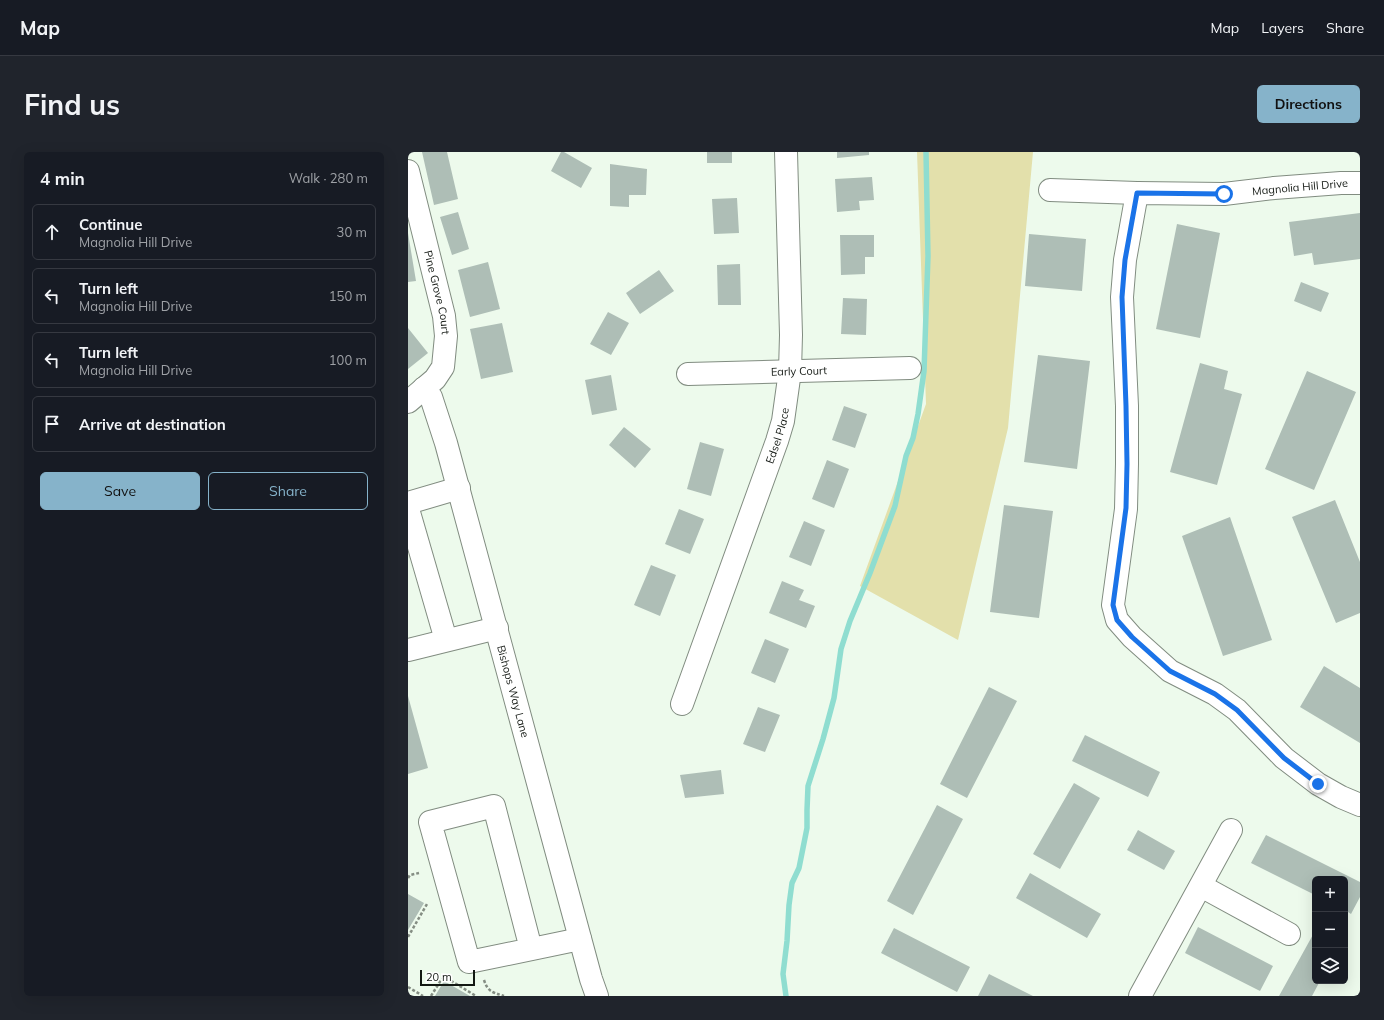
<!DOCTYPE html>
<meta charset="utf-8">
<style>
body{margin:0;font-family:Mulish,sans-serif;background:#20242c;color:#f1f3f6}
.controls{position:absolute;right:12px;bottom:12px;display:grid;overflow:hidden;border-radius:6px;box-shadow:0 4px 16px #0002}
.controls button{width:36px;height:36px;display:grid;place-items:center;padding:0;border:0;border-bottom:1px solid #363941;background:#171b24;color:#f1f3f6;font:20px sans-serif}
.scale{position:absolute;left:12px;bottom:10px;width:55px;box-sizing:border-box;padding-left:4px;border:2px solid #131813;border-top:0;font-size:11px;line-height:14px;white-space:nowrap;color:#131813;-webkit-text-stroke:3px #fff;paint-order:stroke}
.stop{position:absolute;width:12px;height:12px;margin:-9px;border:3px solid #1a73e8;border-radius:50%;background:#fff}
.stop.end{background:#1a73e8;border-color:#fff;box-shadow:0 1px 4px #0008}
.list{margin:0;padding:0;list-style:none}
h2{display:flex;justify-content:space-between;align-items:center;height:52px;margin:0;padding:0 16px;font-size:17px}
h2 small{font-size:13px;font-weight:400;color:#9ea1a6}
.list li{display:grid;grid-template-columns:26px 1fr auto;gap:12px;align-items:center;box-sizing:border-box;height:56px;margin:0 8px 8px;padding:0 8px;border:1px solid #363941;border-radius:6px}
.list b{display:block;font-size:15px;white-space:nowrap}
.list p{margin:0;font-size:13px;white-space:nowrap;color:#9ea1a6}
.list em{font-size:13px;font-style:normal;color:#9ea1a6}
.actions{display:flex;gap:8px;padding:12px 16px}
.actions a{flex:1;padding:9px 0;border:1px solid #86b3ca;border-radius:6px;text-align:center;font-size:14px;color:#86b3ca}
.actions .main{background:#86b3ca;color:#111}
.icon{flex:none;width:22px;height:22px;fill:none;stroke:currentColor;stroke-width:2;stroke-linecap:round;stroke-linejoin:round}
.map{position:relative;flex:none;width:952px;height:844px;overflow:hidden;border-radius:6px}
header{display:flex;align-items:center;gap:24px;box-sizing:border-box;height:56px;padding:0 20px;background:#171b24;border-bottom:1px solid #363941}
header strong{font-size:19px}
nav{display:flex;gap:22px;margin-inline-start:auto;font-size:14px}
.intro{display:flex;align-items:center;justify-content:space-between;box-sizing:border-box;height:96px;padding:0 24px}
h1{margin:0;font-size:28px}
.button{padding:10px 18px;border-radius:6px;background:#86b3ca;color:#111;font-size:14px;font-weight:700}
main{display:flex;gap:24px;padding:0 24px}
aside{flex:1;background:#171b24;border-radius:6px;box-shadow:0 4px 16px #0002}
.map>svg:first-child{display:block}
</style>
<header>
<strong>Map</strong>
<nav><a>Map</a><a>Layers</a><a>Share</a></nav>
</header>
<div class="intro"><h1>Find us</h1><a class="button">Directions</a></div>
<main>
<aside>
<h2>4 min<small>Walk · 280 m</small></h2>
<ul class="list">
<li><svg class="icon" aria-label="ahead" viewBox="0 0 24 24"><path d="M12 20V5M6 11l6-6 6 6"/></svg><div><b>Continue</b><p>Magnolia Hill Drive</p></div><em>30 m</em></li>
<li><svg class="icon" aria-label="left" viewBox="0 0 24 24"><path d="M17 20v-9H6M10 6l-5 5 5 5"/></svg><div><b>Turn left</b><p>Magnolia Hill Drive</p></div><em>150 m</em></li>
<li><svg class="icon" aria-label="left" viewBox="0 0 24 24"><path d="M17 20v-9H6M10 6l-5 5 5 5"/></svg><div><b>Turn left</b><p>Magnolia Hill Drive</p></div><em>100 m</em></li>
<li><svg class="icon" aria-label="arrive" viewBox="0 0 24 24"><path d="M6 21V4h12l-3 4 3 4H6"/></svg><div><b>Arrive at destination</b></div></li>
</ul>
<div class="actions"><a class="main">Save</a><a>Share</a></div>
</aside>
<div class="map">
<svg width="952" height="844" viewBox="0 0 952 844">
<rect width="100%" height="100%" fill="#edfaec"/>
<path fill="#e3e0ab" d="M509 0H625L600 276 550 488 452 434 518 252Z"/>
<g fill="none" stroke-linecap="round" stroke-linejoin="round">
<path stroke="#8fddd0" stroke-width="5.5" d="M378 844 375 822 379 789 381 753 384 731 391 716 399 676V658L400 634 415 587 426 546 433 497 442 469 462 421 487 354 498 304 505 286 510 262 516 219 520 104 518 0"/>
</g>
<path fill="#aebeb6" d="M14 0H39L50 47 26 53Z
M153 0H156L184 16 173 36 143 19Z
M299 0H324V11H299Z
M429 0H461V3L429 6Z
M202 12 239 17 238 43H221V55L202 54Z
M464 25 466 48 451 49 452 58 429 60 427 27Z
M329 46 331 81 306 82 304 47Z
M50 60 61 97 44 103 32 65Z
M952 61V107L906 113 904 101 886 104 881 70Z
M769 72 812 81 792 186 748 177Z
M0 81 8 129 0 130Z
M621 82 678 87 674 139 617 134Z
M432 83H466V105H457V122L433 123Z
M80 110 92 157 62 165 50 118Z
M332 112 333 153H310L309 113Z
M251 118 266 139 232 162 218 141Z
M893 130 921 141 913 160 886 149Z
M435 146 459 147 458 183 433 182Z
M200 160 221 171 203 203 182 192Z
M94 171 105 220 73 227 62 177Z
M0 176 20 201 0 217Z
M630 203 682 209 669 317 616 310Z
M792 211 820 219 816 237 834 242 809 333 762 320Z
M899 219 948 240 906 338 857 317Z
M203 223 209 258 184 263 177 228Z
M436 254 459 262 447 296 424 288Z
M216 275 243 297 227 316 201 293Z
M292 290 316 297 303 344 279 337Z
M419 308 441 317 426 356 404 347Z
M927 348 952 410V461L928 471 884 365Z
M596 353 645 359 631 466 582 460Z
M271 357 296 367 282 402 257 392Z
M822 365 864 488 815 504 774 384Z
M396 369 417 378 403 414 381 405Z
M243 413 268 423 252 464 226 453Z
M374 429 396 438 391 448 407 454 398 476 361 461Z
M357 487 381 497 367 531 343 521Z
M916 514 952 536V591L892 555Z
M581 535 609 549 559 646 532 632Z
M0 544 20 616 0 622Z
M350 555 372 563 357 600 335 592Z
M677 583 752 620 740 645 664 609Z
M313 618 316 642 277 646 272 623Z
M666 631 692 646 652 717 625 702Z
M529 653 555 667 505 763 479 749Z
M730 678 767 699 756 718 719 698Z
M858 683 952 730V745L943 762 937 758V727H907V743L843 711Z
M622 721 693 762 679 786 608 746Z
M0 742 16 751 0 778Z
M790 775 865 814 852 839 777 801Z
M486 776 562 815 549 840 473 801Z
M907 779V829H912L904 844H871Z
M581 822 625 844H570Z
M36 829 62 844H27Z"/>
<g fill="none" stroke-linecap="round" stroke-linejoin="round">
<g stroke="#818c80" stroke-width="24">
<g id="minor">
<path id="s1" d="M0 19 36 164 38 184 35 215 27 227 0 250"/>
<path d="M952 31H933L866 36 816 42 729 41 717 108 714 145 719 254V312L718 357 705 453 709 468 724 485 762 519 807 542 829 558 876 606 910 632 933 645 952 653"/>
<path d="M642 38 729 41"/>
<path id="s2" d="M280 222 502 216"/>
<path id="s3" d="M16 236 23 245 38 291 183 827 189 844"/>
<path d="M0 351 51 336"/>
<path d="M0 357 38 488"/>
<path d="M0 498 89 476"/>
<path id="s4" d="M274 552 369 289 375 269 382 219 383 183 378 0"/>
<path d="M793 734 881 782"/>
<path d="M123 797 86 654 22 670 61 810 172 787"/>
<path d="M732 844 823 678"/>
</g>
</g>
<path stroke="#848d83" stroke-width="2.5" stroke-dasharray="3 2" stroke-linecap="butt" d="M0 726 2 723 11 721
M0 785 19 752
M76 828C80 840 84 840 96 844
M0 835 15 844
M23 844 33 828 36 826 40 827 68 844"/>
<use href="#minor" stroke="#fff" stroke-width="22"/>
</g>
<g fill="none" stroke-linecap="round" stroke-linejoin="round">
<path stroke="#1a73e8" stroke-width="5" d="M816 42 729 41 717 108 714 145 718 254 719 312 718 356 705 453 709 468 724 485 762 519 807 542 829 558 876 606 910 632"/>
</g>
<g text-anchor="middle" dominant-baseline="central" stroke-width="4" stroke-linejoin="round" paint-order="stroke">
<g font-size="11" fill="#131813" stroke="#fff">
<text transform="translate(892 35) rotate(-5)">Magnolia Hill Drive</text>
<text stroke="none"><textPath href="#s1" startOffset="125">Pine Grove Court</textPath></text>
<text stroke="none"><textPath href="#s2" startOffset="111">Early Court</textPath></text>
<text stroke="none"><textPath href="#s4" startOffset="285">Edsel Place</textPath></text>
<text stroke="none"><textPath href="#s3" startOffset="317">Bishops Way Lane</textPath></text>
</g>
</g>
</svg>
<div class="controls">
<button>+</button>
<button>−</button>
<button><svg class="icon" aria-label="layers" viewBox="0 0 24 24"><path d="M12 4l9 5-9 5-9-5zM3 14l9 5 9-5"/></svg></button>
</div>
<div class="scale">20 m</div>
<div class="stop" style="left:816px;top:42px"></div>
<div class="stop end" style="left:910px;top:632px"></div>
</div>
</main>
